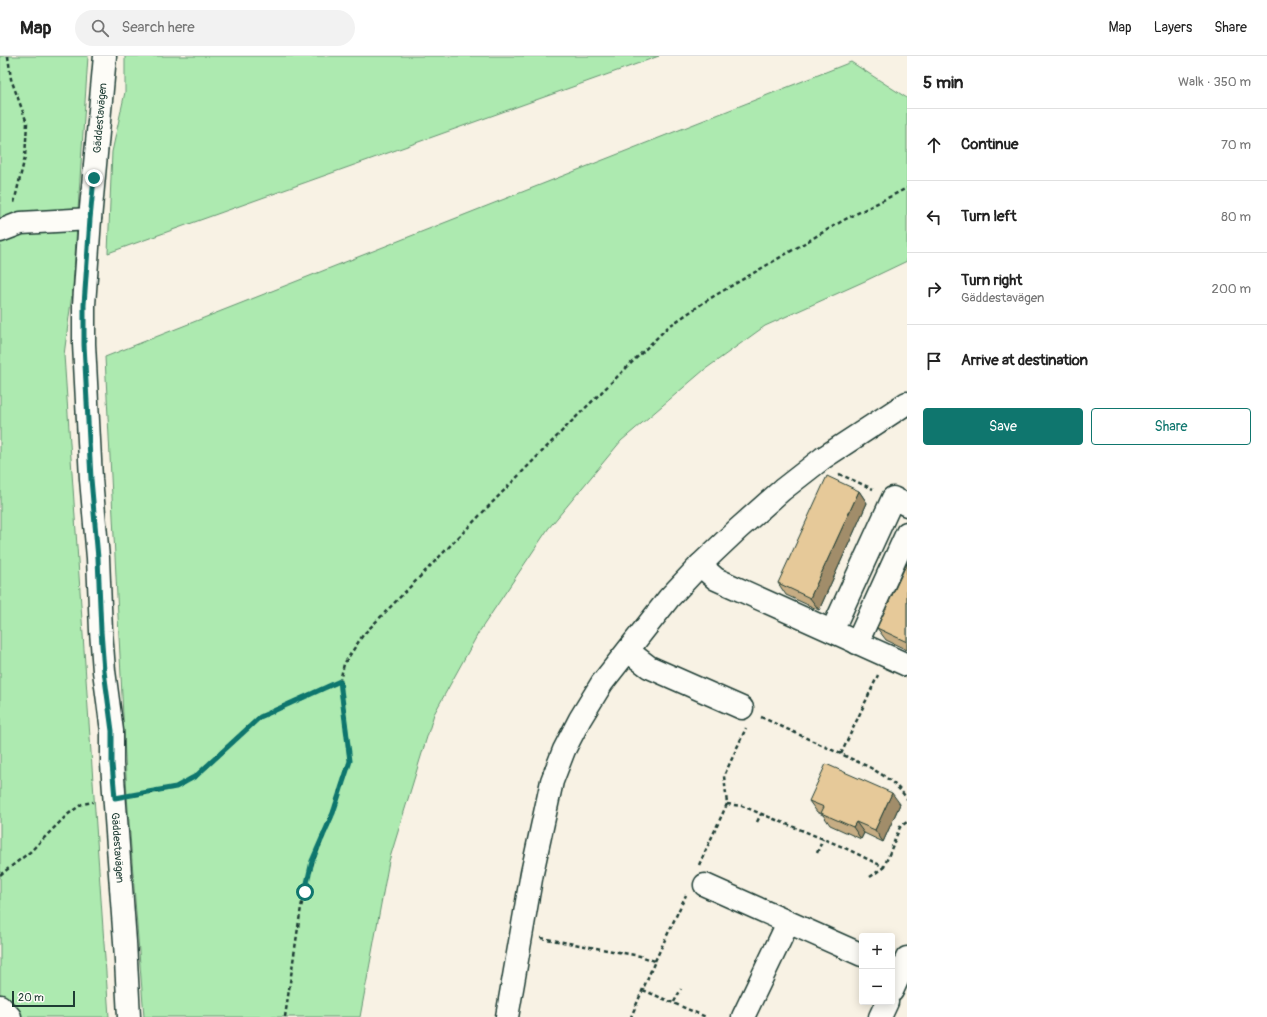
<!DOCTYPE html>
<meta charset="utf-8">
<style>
body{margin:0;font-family:Pangolin,sans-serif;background:#f2f2f2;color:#222}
.controls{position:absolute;right:12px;bottom:12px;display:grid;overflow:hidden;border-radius:4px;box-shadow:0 2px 10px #0003}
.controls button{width:36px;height:36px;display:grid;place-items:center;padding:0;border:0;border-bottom:1px solid #e0e0e0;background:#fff;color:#222;font:20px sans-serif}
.scale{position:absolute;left:12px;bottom:10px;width:63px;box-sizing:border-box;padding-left:4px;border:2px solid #1f3d34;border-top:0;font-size:11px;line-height:14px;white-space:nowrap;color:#1f3d34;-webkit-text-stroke:3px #fdfcf7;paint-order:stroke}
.stop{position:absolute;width:12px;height:12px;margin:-9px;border:3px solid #0f766e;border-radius:50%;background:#fff}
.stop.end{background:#0f766e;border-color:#fff;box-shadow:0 1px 4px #0008}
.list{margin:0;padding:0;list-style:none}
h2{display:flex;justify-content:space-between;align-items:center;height:52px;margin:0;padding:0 16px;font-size:17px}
h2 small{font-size:13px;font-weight:400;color:#767676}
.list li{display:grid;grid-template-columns:26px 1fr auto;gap:12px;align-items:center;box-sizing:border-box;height:72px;padding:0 16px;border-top:1px solid #e0e0e0}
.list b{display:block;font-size:15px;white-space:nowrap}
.list p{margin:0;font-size:13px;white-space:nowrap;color:#767676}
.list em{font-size:13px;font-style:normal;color:#767676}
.actions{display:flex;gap:8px;padding:12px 16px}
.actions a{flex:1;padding:9px 0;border:1px solid #0f766e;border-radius:4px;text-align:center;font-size:14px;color:#0f766e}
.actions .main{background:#0f766e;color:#fff}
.icon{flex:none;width:22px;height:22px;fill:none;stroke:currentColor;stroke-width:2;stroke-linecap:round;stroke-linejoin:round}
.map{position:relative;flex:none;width:907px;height:961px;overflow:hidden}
header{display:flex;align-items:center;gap:24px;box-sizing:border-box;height:56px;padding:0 20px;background:#fff;border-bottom:1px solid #e0e0e0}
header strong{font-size:19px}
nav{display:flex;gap:22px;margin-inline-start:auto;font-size:14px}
.search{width:280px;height:36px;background:#f2f2f2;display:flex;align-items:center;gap:10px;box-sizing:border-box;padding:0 14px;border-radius:22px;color:#767676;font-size:15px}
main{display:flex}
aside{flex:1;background:#fff}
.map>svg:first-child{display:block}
</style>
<header>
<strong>Map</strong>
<div class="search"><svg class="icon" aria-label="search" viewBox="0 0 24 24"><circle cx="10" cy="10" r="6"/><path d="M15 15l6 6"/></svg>Search here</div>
<nav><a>Map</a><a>Layers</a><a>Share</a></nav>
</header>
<main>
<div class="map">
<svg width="907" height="961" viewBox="0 0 907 961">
<rect width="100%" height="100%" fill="#f8f2e4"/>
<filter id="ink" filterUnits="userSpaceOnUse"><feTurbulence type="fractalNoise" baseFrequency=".025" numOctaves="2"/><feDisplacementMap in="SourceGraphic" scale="8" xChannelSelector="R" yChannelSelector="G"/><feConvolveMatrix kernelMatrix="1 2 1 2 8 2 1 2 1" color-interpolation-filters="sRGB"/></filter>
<g filter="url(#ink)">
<path fill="#adeab0" stroke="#669472" d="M0 0H88L73 230 64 299 109 961H0Z
M125 0H659L108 197 112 96 125 36Z
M851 6 907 42V205L865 225 765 270 704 314 621 385 548 473 479 576 434 658 389 805 360 961H144L127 739 105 301Z"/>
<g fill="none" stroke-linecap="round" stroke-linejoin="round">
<g stroke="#1f3d34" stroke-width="25">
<g id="minor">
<path id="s1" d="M105 0 90 163 84 249V288L91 423 98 502 101 575 104 615 112 675V708L125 886 129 961"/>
<path d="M0 175 21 167 90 163"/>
<path d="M700 509 716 523 907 609"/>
<path d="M832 575 893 442 907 449"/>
<path d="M857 587 907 477"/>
<path d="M628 595 649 611 742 652"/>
<path d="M705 829 862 899"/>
<path d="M892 935 907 902"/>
<path d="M0 950 10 961"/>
<path d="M507 961 532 817 552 725 564 694 580 663 602 627 669 542 700 509 738 473 782 434 823 402 907 347"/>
<path d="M743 961 788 867"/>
<path d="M880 961 887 946"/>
</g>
</g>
<path stroke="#1f3d34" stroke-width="2.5" stroke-dasharray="4 3" stroke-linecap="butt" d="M8 0 11 23 27 67 25 101 14 147
M839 418 873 433
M761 661 869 711C885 720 897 728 907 743
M841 698 878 619
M135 739 176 731 196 720 260 661 340 625 344 608 363 579 568 369 668 271 709 243 844 164 907 132
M727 748 742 750 843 791 884 811 900 771 907 766
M757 766 761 758
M817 797 823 783
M699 809 727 748 724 720 746 672
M0 819 30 796 67 759 82 748 93 746
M870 821 884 811
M541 882 640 900 655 905 631 961
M655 905 686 839
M643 934 706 961
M674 946 681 933
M285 961 301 851 313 805 333 757 350 705 340 625"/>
<use href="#minor" stroke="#fdfcf7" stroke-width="22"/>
</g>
<path fill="#c6ad84" stroke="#1f3d34" d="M859 435 867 447 819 554 786 539 778 527Z
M907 507V594L886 584 877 572Z
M809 745 900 748 883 786 864 777 861 783 830 769 823 759 817 756Z"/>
<path fill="#a18d6b" stroke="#1f3d34" d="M859 435 867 447 819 554 810 542Z
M892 737 900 748 883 786 875 774Z
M856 766 864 777 861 783 853 771Z"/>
<path fill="#e6c999" stroke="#1f3d34" d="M827 420 859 435 810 542 778 527Z
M907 507V586L877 572Z
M826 708 892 737 875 774 856 766 853 771 821 757 824 751 809 745Z"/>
</g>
<g fill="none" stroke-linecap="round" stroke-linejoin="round" filter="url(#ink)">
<path stroke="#0f766e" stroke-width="5" d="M94 122 90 163 84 249V288L91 423 98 502 101 575 104 615 112 675V708L115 742 176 731 196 720 260 661 340 625 350 705 333 757 312 805 305 836"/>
</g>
<g text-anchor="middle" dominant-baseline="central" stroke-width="3.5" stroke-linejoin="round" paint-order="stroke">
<g font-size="11" fill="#1f3d34" stroke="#fdfcf7">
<text transform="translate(100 62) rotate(-85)">Gäddestavägen</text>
<text stroke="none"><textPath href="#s1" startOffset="794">Gäddestavägen</textPath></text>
</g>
</g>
</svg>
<div class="controls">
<button>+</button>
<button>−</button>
</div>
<div class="scale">20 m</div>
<div class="stop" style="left:305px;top:836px"></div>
<div class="stop end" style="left:94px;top:122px"></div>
</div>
<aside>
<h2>5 min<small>Walk · 350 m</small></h2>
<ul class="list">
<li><svg class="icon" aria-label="ahead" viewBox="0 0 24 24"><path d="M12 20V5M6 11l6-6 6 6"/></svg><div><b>Continue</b></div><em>70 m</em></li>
<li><svg class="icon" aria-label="left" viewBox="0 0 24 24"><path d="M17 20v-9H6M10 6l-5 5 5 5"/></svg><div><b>Turn left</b></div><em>80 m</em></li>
<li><svg class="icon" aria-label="right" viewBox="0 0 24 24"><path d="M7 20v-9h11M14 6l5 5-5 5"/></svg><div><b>Turn right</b><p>Gäddestavägen</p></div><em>200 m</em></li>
<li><svg class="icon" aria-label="arrive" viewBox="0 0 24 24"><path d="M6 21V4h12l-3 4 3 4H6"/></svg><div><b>Arrive at destination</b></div></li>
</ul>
<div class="actions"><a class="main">Save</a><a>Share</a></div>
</aside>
</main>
